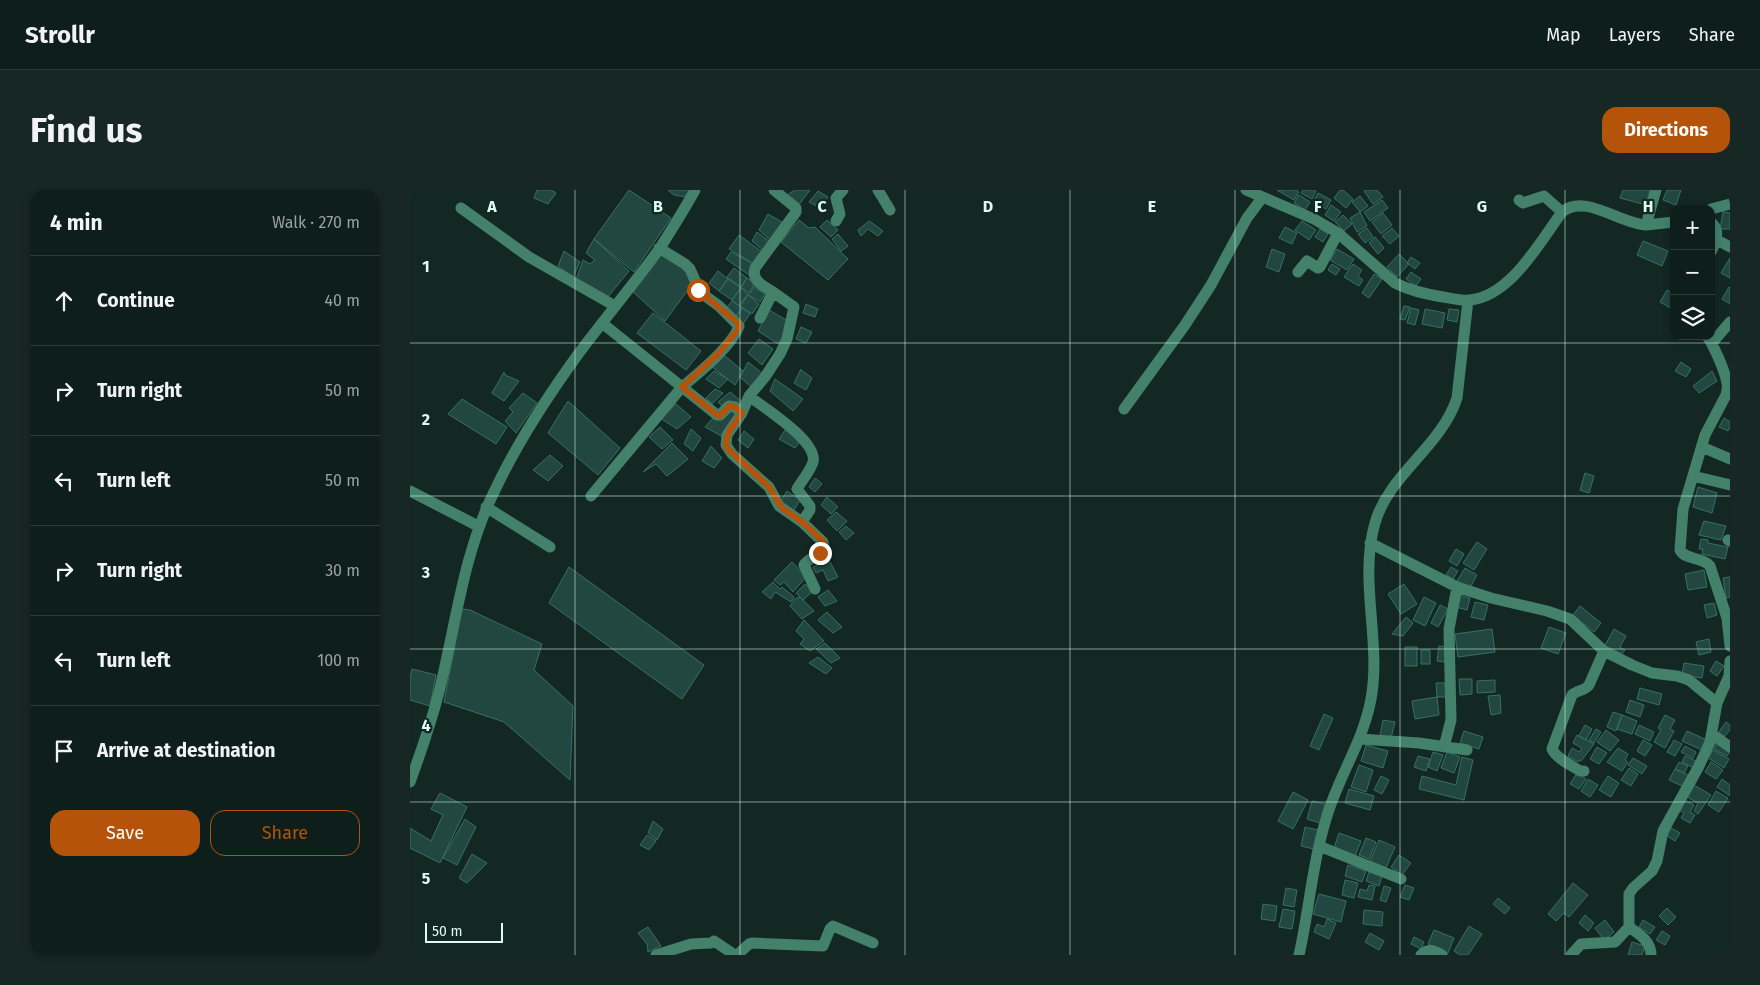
<!DOCTYPE html>
<meta charset="utf-8">
<style>
body{margin:0;font-family:"Fira Sans",sans-serif;background:#172723;color:#f1f3f6}
.controls{position:absolute;right:15px;top:15px;display:grid;overflow:hidden;border-radius:10px;box-shadow:0 2px 8px #0003}
.controls button{width:45px;height:45px;display:grid;place-items:center;padding:0;border:0;border-bottom:1px solid #2e3c39;background:#0e1e1a;color:#f1f3f6;font:25px sans-serif}
.scale{position:absolute;left:15px;bottom:12px;width:78px;box-sizing:border-box;padding-left:5px;border:2px solid #ddfbf3;border-top:0;font-size:14px;line-height:18px;white-space:nowrap;color:#ddfbf3;-webkit-text-stroke:4px #132823;paint-order:stroke}
.stop{position:absolute;width:15px;height:15px;margin:-11px;border:4px solid #b45309;border-radius:50%;background:#fff}
.stop.end{background:#b45309;border-color:#fff;box-shadow:0 1px 5px #0008}
.list{margin:0;padding:0;list-style:none}
h2{display:flex;justify-content:space-between;align-items:center;height:65px;margin:0;padding:0 20px;font-size:21px}
h2 small{font-size:16px;font-weight:400;color:#9ba2a2}
.list li{display:grid;grid-template-columns:32px 1fr auto;gap:15px;align-items:center;box-sizing:border-box;height:90px;padding:0 20px;border-top:1px solid #2e3c39}
.list b{display:block;font-size:19px;white-space:nowrap}
.list em{font-size:16px;font-style:normal;color:#9ba2a2}
.actions{display:flex;gap:10px;padding:15px 20px}
.actions a{flex:1;padding:11px 0;border:1px solid #b45309;border-radius:15px;text-align:center;font-size:18px;color:#b45309}
.actions .main{background:#b45309;color:#fff}
.icon{flex:none;width:28px;height:28px;fill:none;stroke:currentColor;stroke-width:2;stroke-linecap:round;stroke-linejoin:round}
.map{position:relative;flex:none;width:1320px;height:765px;overflow:hidden;border-radius:15px}
header{display:flex;align-items:center;gap:30px;box-sizing:border-box;height:70px;padding:0 25px;background:#0e1e1a;border-bottom:1px solid #2e3c39}
header strong{font-size:24px}
nav{display:flex;gap:28px;margin-inline-start:auto;font-size:18px}
.intro{display:flex;align-items:center;justify-content:space-between;box-sizing:border-box;height:120px;padding:0 30px}
h1{margin:0;font-size:35px}
.button{padding:12px 22px;border-radius:15px;background:#b45309;color:#fff;font-size:18px;font-weight:700}
main{display:flex;gap:30px;padding:0 30px}
aside{flex:1;background:#0e1e1a;border-radius:15px;box-shadow:0 2px 8px #0003}
.map>svg:first-child{display:block}
</style>
<header>
<strong>Strollr</strong>
<nav><a>Map</a><a>Layers</a><a>Share</a></nav>
</header>
<div class="intro"><h1>Find us</h1><a class="button">Directions</a></div>
<main>
<aside>
<h2>4 min<small>Walk · 270 m</small></h2>
<ul class="list">
<li><svg class="icon" aria-label="ahead" viewBox="0 0 24 24"><path d="M12 20V5M6 11l6-6 6 6"/></svg><div><b>Continue</b></div><em>40 m</em></li>
<li><svg class="icon" aria-label="right" viewBox="0 0 24 24"><path d="M7 20v-9h11M14 6l5 5-5 5"/></svg><div><b>Turn right</b></div><em>50 m</em></li>
<li><svg class="icon" aria-label="left" viewBox="0 0 24 24"><path d="M17 20v-9H6M10 6l-5 5 5 5"/></svg><div><b>Turn left</b></div><em>50 m</em></li>
<li><svg class="icon" aria-label="right" viewBox="0 0 24 24"><path d="M7 20v-9h11M14 6l5 5-5 5"/></svg><div><b>Turn right</b></div><em>30 m</em></li>
<li><svg class="icon" aria-label="left" viewBox="0 0 24 24"><path d="M17 20v-9H6M10 6l-5 5 5 5"/></svg><div><b>Turn left</b></div><em>100 m</em></li>
<li><svg class="icon" aria-label="arrive" viewBox="0 0 24 24"><path d="M6 21V4h12l-3 4 3 4H6"/></svg><div><b>Arrive at destination</b></div></li>
</ul>
<div class="actions"><a class="main">Save</a><a>Share</a></div>
</aside>
<div class="map">
<svg width="1320" height="765" viewBox="0 0 1320 765">
<rect width="100%" height="100%" fill="#132823"/>
<path fill="#214740" stroke="#367065" d="M127 0H141L146 3 138 14 124 8Z
M219 0 261 28 224 82 184 49Z
M258 0H280L276 7 264 5Z
M385 0H400L388 16 377 5Z
M867 0H886L889 2 884 10Z
M893 0H904L906 1 902 9 891 3Z
M930 0H933L943 9 936 18 924 8Z
M956 0H967L973 7 963 14 954 1Z
M1213 0H1240L1236 15 1210 8Z
M1257 0H1271L1266 15 1253 10Z
M408 1 418 7 410 18 399 12Z
M908 3 921 10 916 19 903 12Z
M889 5 900 12 895 20 884 13Z
M950 6 958 16 950 22 942 12Z
M972 10 978 18 960 31 954 22Z
M921 15 931 22 924 31 915 25Z
M950 22 957 36 947 42 940 28Z
M1313 22 1320 23V39H1310Z
M973 23 982 35 971 44 962 32Z
M358 24 372 32 360 50 349 40Z
M933 25 942 34 934 41 925 32Z
M389 30 399 38 405 37 438 69 418 90 371 52Z
M417 30 428 40 421 47 410 37Z
M459 31 469 38 473 41 468 46 458 39 451 46 448 40Z
M892 31 906 40 899 50 885 40Z
M875 37 887 43 882 54 869 48Z
M957 38 963 47 955 53 948 44Z
M982 38 989 46 980 54 972 46Z
M910 39 918 44 913 52 905 47Z
M347 42 360 52 354 61 342 51Z
M428 44 438 56 431 61 422 49Z
M329 45 352 62 344 74 319 59Z
M965 47 974 58 968 64 959 53Z
M184 49 219 81 197 108 166 90 173 70 180 74 185 70 176 63Z
M1233 51 1258 61 1252 76 1227 65Z
M862 59 875 64 869 82 856 77Z
M927 59 944 69 937 80 920 70Z
M154 61 170 72 163 87 148 76Z
M252 61 283 86V93L255 131 221 100Z
M321 62 344 74 339 85 316 69Z
M989 64 999 74 987 87 977 77Z
M1001 67 1010 73 1005 79 997 73Z
M1320 68V88L1311 83Z
M922 74 930 79 926 85 918 80Z
M943 74 952 80 948 86 953 90 949 96 934 87Z
M324 78 337 88 331 97 317 87Z
M308 81 318 89 309 101 299 93Z
M1001 82 1011 89 1006 96 996 89Z
M964 84 972 89 959 108 952 103Z
M337 88 345 93 339 103 331 97Z
M318 89 331 98 322 110 309 101Z
M344 97 355 104 350 112 339 105Z
M1319 97 1320 98V114L1312 109Z
M331 98 338 104 329 116 322 110Z
M1257 100 1264 104V120L1250 112Z
M338 105 349 114 342 124 330 116Z
M322 111 332 118 325 128 314 121Z
M396 114 408 119 405 127 393 123Z
M994 116 1000 117 995 130 990 129Z
M332 118 340 124 333 134 325 128Z
M1001 118 1009 120 1005 135 997 133Z
M1015 119 1035 123 1032 138 1012 134Z
M1039 119 1049 120 1047 132 1037 130Z
M359 120 378 131 370 155 348 141Z
M243 123 291 161 276 180 227 143Z
M391 137 402 142 396 153 386 149Z
M349 149 363 159 352 175 338 163Z
M310 162 333 181 325 195 301 176Z
M338 172 353 184 341 197 330 187Z
M1271 172 1281 179 1276 187 1265 181Z
M391 179V180L402 188 396 200 384 193Z
M304 181 318 189 309 198 296 189Z
M1302 181 1307 191 1289 203 1283 196Z
M94 182 95 185 109 191 94 211 82 203Z
M365 189 393 209 383 221 360 201Z
M305 199 313 203 302 214 296 208Z
M320 202 332 212 331 219 313 217 308 212Z
M113 203 127 213 106 243 95 231 103 222 99 218Z
M52 209 97 237 86 254 38 224Z
M158 211 210 258 188 285 138 243Z
M266 214 281 227 267 239 250 228Z
M321 219 328 223 313 247 295 237 304 227Z
M1314 228 1320 232V237L1318 241 1309 237Z
M250 237 263 250 252 259 239 247Z
M281 239 291 248 283 261 274 254Z
M375 240 391 250 385 258 369 249Z
M334 241 344 249 338 258 328 250Z
M262 253 278 269 257 286 246 274 233 282Z
M301 256 312 268 304 278 292 271Z
M140 265 153 276 138 291 123 280Z
M1175 283 1184 286 1179 303 1170 300Z
M405 288 412 294 405 302 399 297Z
M1288 297 1307 303 1302 323 1283 317Z
M377 301 390 310 383 322 371 314 372 309Z
M417 307 428 317 421 324 411 315Z
M426 322 437 331 427 341 417 330Z
M1294 331 1316 336 1311 350 1289 345Z
M436 336 444 343 436 350 429 342Z
M1291 349 1298 350V353L1318 357 1315 369 1292 364 1293 359H1289Z
M1067 352 1077 359 1064 380 1053 373Z
M1046 359 1054 364 1047 376 1039 371Z
M419 370 428 387 418 391 413 380 406 383 403 377Z
M382 372 396 387 383 402 374 392 370 395 364 390Z
M159 377 294 475 272 509 139 413Z
M1041 377 1048 381 1043 389 1036 385Z
M1055 378 1067 385 1060 398 1047 391Z
M1294 380 1297 397 1278 400 1275 384Z
M1320 387V407L1316 408 1313 388Z
M363 392 370 399 372 397 384 407 381 412 365 402 361 409 352 402Z
M395 394 403 401 393 410 386 403Z
M994 394 1007 414 991 424 978 404Z
M418 400 427 411 415 416 408 407Z
M1049 405 1060 408 1057 420 1046 417Z
M390 407 404 421 392 429 380 416 385 409Z
M1014 407 1026 413 1015 436 1003 430Z
M1065 412 1078 415 1074 430 1061 427Z
M1304 413 1307 425 1297 428 1294 415Z
M1030 415 1038 419 1028 437 1021 433Z
M1170 416 1191 433 1184 442 1163 425Z
M52 419 60 420 132 454 124 480 163 516 160 590 94 532 34 512Z
M417 422 432 437 423 443 408 430Z
M996 427 1003 433 993 446 982 444Z
M394 430 414 451 400 461 390 454 394 449 386 441Z
M1139 437 1156 443 1148 464 1131 458Z
M1082 439 1085 462 1048 467 1045 444Z
M1204 439 1216 446 1210 457 1215 460 1210 466 1194 457Z
M1299 449 1301 462 1289 465 1286 452Z
M415 453 430 468 421 473 406 459Z
M1029 456 1037 457 1035 472 1027 471Z
M995 457H1007V476H995Z
M1011 460H1020V474H1011Z
M408 467 422 478 416 484 399 473Z
M1306 471 1314 476 1307 486 1300 481Z
M1274 473 1294 476 1292 488 1272 485Z
M2 479 26 485 20 516 0 510V488Z
M1049 489H1062V504L1050 505Z
M1085 490V502L1067 503V491Z
M1026 493H1035L1036 507H1027Z
M1230 498 1252 504 1249 515 1227 509Z
M1090 505 1091 523 1081 525 1078 506Z
M1027 507 1029 525 1005 529 1002 511Z
M1220 510 1234 515 1230 527 1216 522Z
M1203 522 1212 525 1206 541 1197 537Z
M914 524 923 528 909 560 900 556Z
M1212 525 1227 531 1222 544 1207 539Z
M1255 525 1265 530 1260 539 1264 541 1255 558 1244 552 1251 540 1248 538Z
M973 530 985 532 981 548 970 546Z
M1316 532 1320 535V540L1314 547 1308 543Z
M1175 535 1182 539 1176 550 1169 546Z
M1229 535 1244 542 1240 551 1225 544Z
M1186 539 1191 542 1184 553 1179 550Z
M1196 540 1209 550 1200 561 1187 552Z
M1054 541 1073 547 1069 559 1050 553Z
M1277 541 1297 550 1292 560 1272 551Z
M1167 545 1184 554 1171 571 1169 570 1168 572 1158 566 1162 558 1169 562 1172 558 1163 553Z
M1233 550 1242 555 1235 566 1227 561Z
M1264 550 1272 554 1265 566 1257 562Z
M1308 551 1320 562 1317 566 1304 559Z
M956 555 978 561 973 578 951 571Z
M1275 556 1286 562 1283 568 1271 562Z
M1187 557 1197 563 1189 574 1180 569Z
M1208 558 1218 564 1215 570 1218 572 1212 581 1197 572Z
M1303 560 1319 569 1314 578 1298 568Z
M1023 562 1033 565 1027 581 1018 577Z
M1037 562 1050 567 1044 583 1031 578Z
M1008 566 1020 569 1016 581 1004 577Z
M1275 566 1288 572 1284 578 1272 572Z
M1052 567 1063 570 1054 610 1009 599 1012 586 1046 595Z
M1223 568 1237 576 1232 584 1218 575Z
M1269 572 1278 576 1274 583 1265 579Z
M1301 572 1313 580 1306 589 1295 582Z
M949 575 963 580 956 602 941 597Z
M1219 578 1228 584 1221 596 1211 590Z
M1265 579 1280 586 1274 597 1259 590Z
M1167 583 1176 589 1169 599 1160 594Z
M971 586 979 590 972 604 964 600Z
M1198 586 1209 593 1201 607 1189 600Z
M1178 589 1188 595 1180 607 1171 601Z
M1312 589 1320 595V606L1307 597Z
M1284 595 1301 605 1288 624 1284 621 1288 613 1277 607Z
M939 599 964 606 960 620 935 613Z
M1306 601 1318 608 1309 622 1298 615Z
M883 602 898 610 883 639 868 631Z
M30 603 57 617 30 673 0 658V638L21 651 33 625 21 619Z
M1275 610 1284 615 1280 622 1285 625 1280 633 1271 628 1274 623 1269 620Z
M902 611 915 614 910 633 897 629Z
M55 629 66 637 47 675 33 668Z
M243 631 253 639 247 650 238 643Z
M895 637 908 640 904 659 891 656Z
M1261 638 1270 643 1265 651 1257 646Z
M929 643 951 651 945 666 924 658Z
M237 645 246 651 239 660 230 655Z
M956 648 966 652 959 669 949 665Z
M969 650 985 657 976 678 960 671Z
M62 664 77 673 57 693 49 688Z
M989 665 1001 673 992 685 981 677Z
M938 675 956 681 952 692 935 686Z
M959 682 972 686 969 696 956 691Z
M935 690 948 693 944 708 932 705Z
M1163 693 1178 705 1159 727 1154 723 1146 731 1138 724Z
M959 695 965 696 962 710 948 707 950 699 957 701Z
M995 695 1004 698 999 710 990 707Z
M974 696 981 698 976 712 970 710Z
M876 698 887 700 884 717 873 715Z
M909 704 936 711 931 732 903 724Z
M1088 708 1100 718 1095 724 1083 714Z
M853 714 867 716 865 731 851 729Z
M1257 718 1266 727 1258 735 1249 726Z
M873 719 885 721 882 739 869 737Z
M954 720 973 722 972 736 953 734Z
M1175 725 1184 733 1178 741 1169 733Z
M917 729 926 733 919 749 904 742 907 734 914 737Z
M1195 730 1204 742 1194 750 1185 738Z
M1233 730 1245 737 1240 744 1229 737Z
M1059 736 1072 744 1058 765H1050L1044 761Z
M238 737 251 756 238 762 237 754 228 743Z
M1024 740 1044 748 1038 763 1018 754Z
M1252 741 1260 746 1255 755 1246 750Z
M960 743 974 751 969 760 955 752Z
M1004 747 1014 752 1011 759 1001 754Z
M1222 752 1235 756 1232 765H1218Z"/>
<g fill="none" stroke-linecap="round" stroke-linejoin="round">
<path stroke="#43816b" stroke-width="11" d="M468 0 480 20
M836 0 904 29 928 43 985 93C1001 101 1015 104 1033 107 1041 108 1051 111 1059 110 1100 107 1130 52 1152 22 1175 3 1210 34 1236 35L1246 0
M1109 10 1113 13 1134 6 1152 22
M51 18 119 67 205 116
M1301 19 1320 14
M426 31 430 24 426 8 433 0
M1301 32C1311 41 1306 52 1301 62
M1236 35 1264 32
M1307 50 1320 57
M249 58 275 74 280 79 290 102 309 116 329 136C322 156 289 183 272 197L307 225H310L319 216 325 217 332 223
M888 82 897 71 908 78 910 77 928 43
M363 102 384 117 377 149 370 164 355 187 339 206 332 223 317 245 316 255 322 264 359 297 369 316 392 332 413 352C415 365 400 366 394 375L405 399
M350 128 363 102C354 96 341 91 345 78L386 22V18L364 0
M1297 146C1304 156 1315 181 1317 193 1318 197 1317 201 1316 205L1295 245 1273 319 1270 360C1276 371 1292 366 1300 376L1317 428 1320 456
M1302 153 1320 132
M339 206C354 218 408 251 403 272 400 282 392 290 387 299L400 316V320L392 332
M714 219 775 135 801 95 837 28 852 8
M1292 257 1320 269
M1283 286 1320 295
M0 301 68 336
M181 306 272 197 192 133
M76 317 140 357
M1318 350 1320 351
M960 353 1047 397 1081 408 1137 421 1160 429 1194 461 1222 475 1242 483 1267 486 1279 490 1307 513
M1302 544 1320 557
M950 549 1009 553 1057 560
M1034 557 1041 530 1039 439 1047 397
M1174 581H1170C1161 575 1146 568 1142 559L1162 505C1167 500 1175 501 1179 495L1194 461
M0 592C11 562 21 533 29 502 46 434 53 365 84 302 107 253 137 207 169 163 195 128 224 94 250 58 262 39 274 20 285 0
M909 656 991 689
M246 765 281 754 301 753 304 751 325 765
M327 765 339 754 342 753 413 756 420 739 423 736 463 753
M889 765C900 716 903 665 920 617 932 582 952 551 960 514 973 455 948 392 965 333 979 284 1031 257 1047 208L1058 110
M1011 765C1018 758 1023 760 1032 765
M1161 765 1171 754 1205 752 1219 737
M1241 765C1241 751 1229 744 1219 737V704L1223 698 1242 681 1247 671 1253 641 1289 576 1300 552 1307 513 1319 486 1320 471"/>
</g>
<g fill="none" stroke-linecap="round" stroke-linejoin="round">
<path stroke="#b45309" stroke-width="6" d="M288 100 329 134V138L309 163 272 197 307 225 310 226 319 216 325 217 332 223C325 234 313 245 317 258L359 297 372 318 392 332 414 352V358L410 363"/>
</g>
<path fill="none" stroke="#ddfbf3" stroke-width="1" stroke-opacity="0.55" d="M165 0V765M330 0V765M495 0V765M660 0V765M825 0V765M990 0V765M1155 0V765M0 153H1320M0 306H1320M0 459H1320M0 612H1320"/>
<g font-size="16" text-anchor="middle" font-weight="bold" fill="#ddfbf3" stroke="#132823" stroke-width="4.5" stroke-linejoin="round" paint-order="stroke">
<text x="82" y="22">A</text>
<text x="248" y="22">B</text>
<text x="412" y="22">C</text>
<text x="578" y="22">D</text>
<text x="742" y="22">E</text>
<text x="908" y="22">F</text>
<text x="1072" y="22">G</text>
<text x="1238" y="22">H</text>
<text x="16" y="82">1</text>
<text x="16" y="235">2</text>
<text x="16" y="388">3</text>
<text x="16" y="541">4</text>
<text x="16" y="694">5</text>
</g>
</svg>
<div class="controls">
<button>+</button>
<button>−</button>
<button><svg class="icon" aria-label="layers" viewBox="0 0 24 24"><path d="M12 4l9 5-9 5-9-5zM3 14l9 5 9-5"/></svg></button>
</div>
<div class="scale">50 m</div>
<div class="stop" style="left:288px;top:100px"></div>
<div class="stop end" style="left:410px;top:363px"></div>
</div>
</main>
